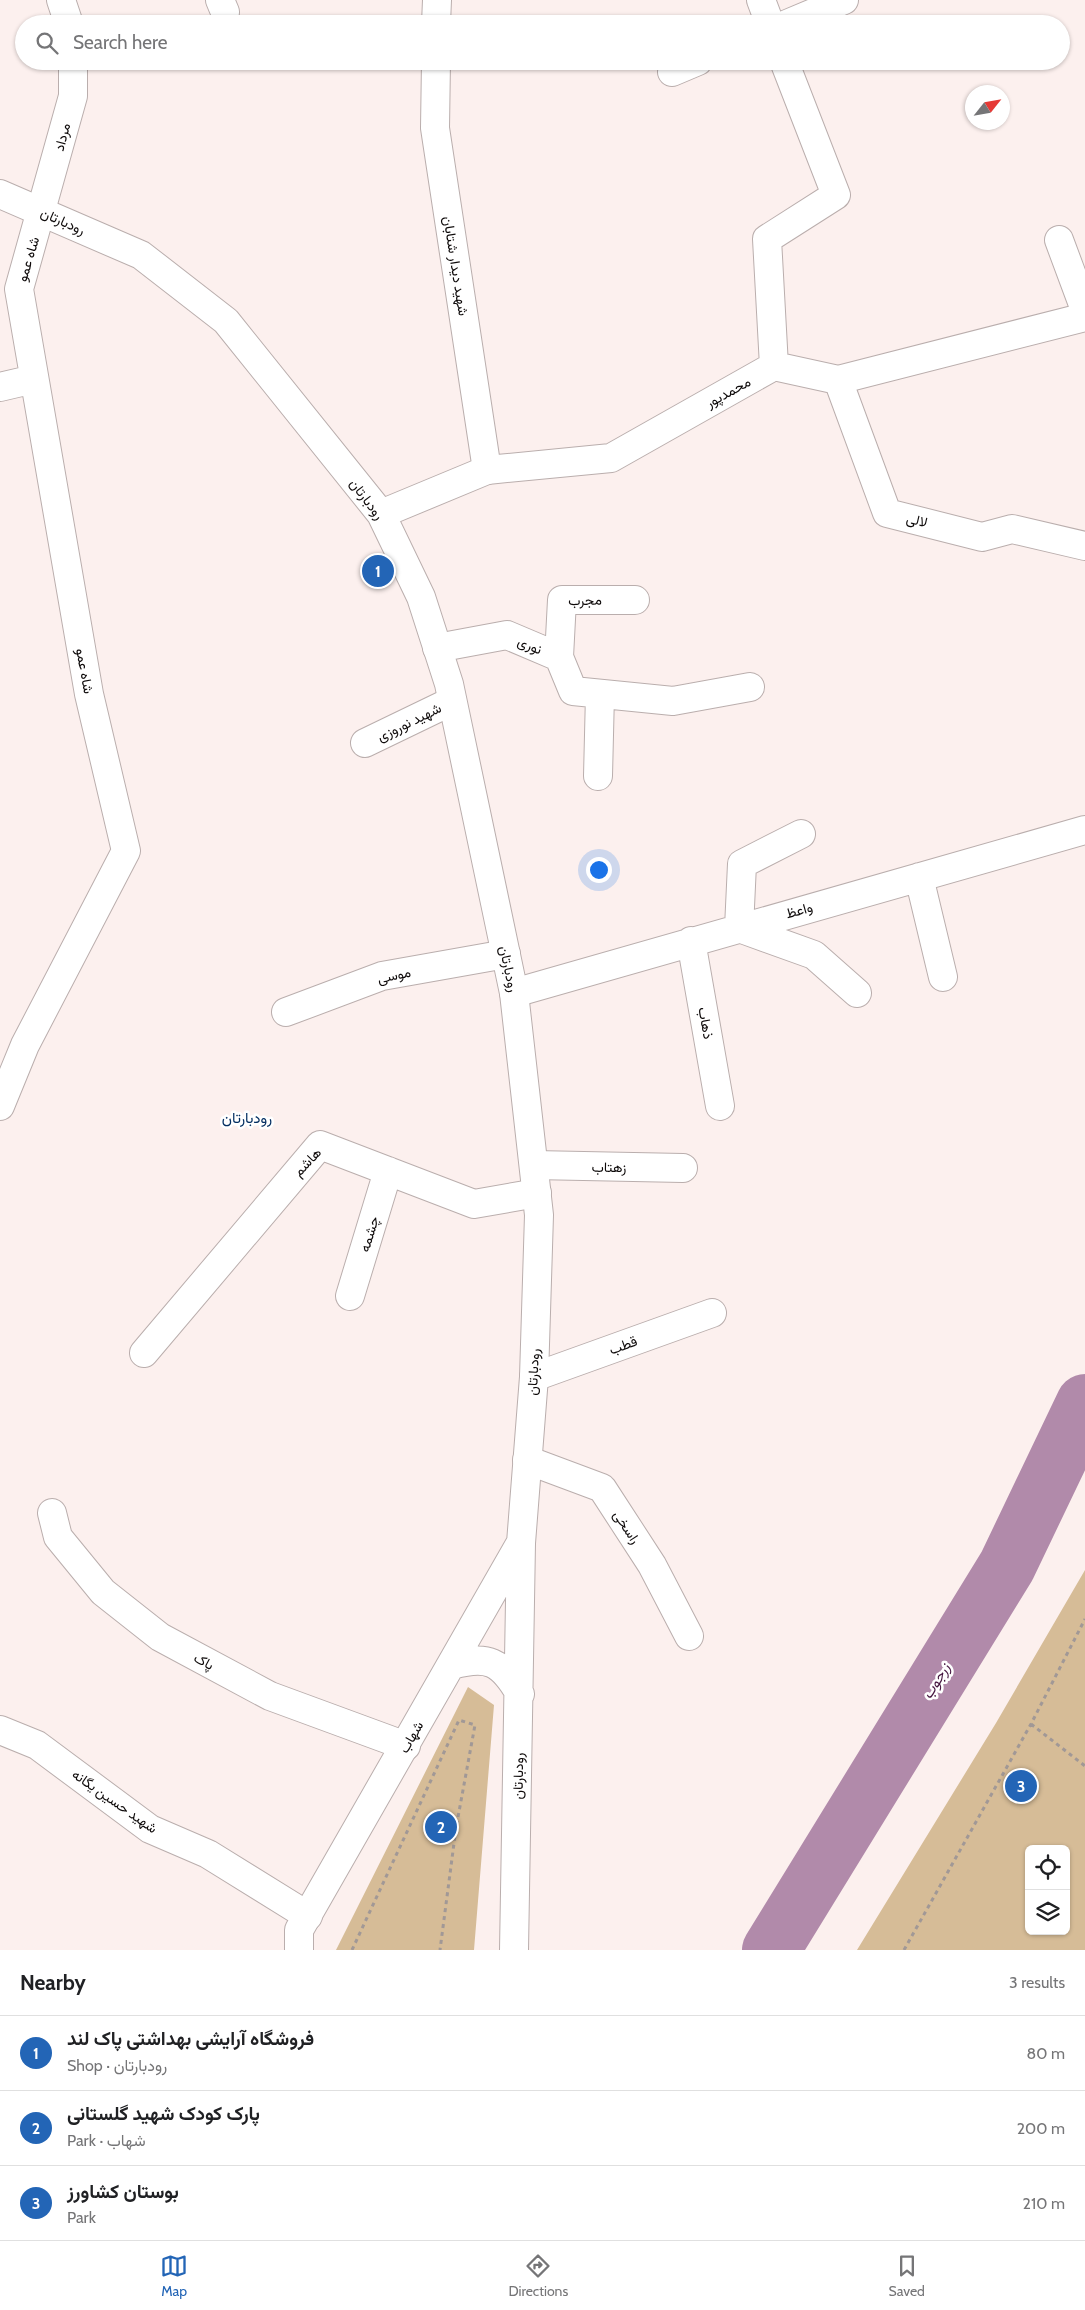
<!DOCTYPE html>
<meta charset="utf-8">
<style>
body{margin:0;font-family:Cabin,Vazirmatn,sans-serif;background:#f2f2f2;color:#202124}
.controls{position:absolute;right:15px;bottom:15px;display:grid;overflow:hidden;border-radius:8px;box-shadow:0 1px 4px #0004}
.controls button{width:45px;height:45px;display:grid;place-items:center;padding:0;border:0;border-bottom:1px solid #e0e0e0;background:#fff;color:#202124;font:25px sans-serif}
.compass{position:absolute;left:965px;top:85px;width:45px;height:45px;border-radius:50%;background:#fff;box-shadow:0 1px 4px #0004;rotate:59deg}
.you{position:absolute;left:598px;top:869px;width:18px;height:18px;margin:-12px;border:4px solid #fff;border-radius:50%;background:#1a73e8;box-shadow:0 0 0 8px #1a73e833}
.badge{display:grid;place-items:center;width:32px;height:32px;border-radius:50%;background:#2365b6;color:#fff;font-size:16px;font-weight:700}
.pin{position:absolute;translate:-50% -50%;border:2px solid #fff;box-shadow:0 1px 5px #0006}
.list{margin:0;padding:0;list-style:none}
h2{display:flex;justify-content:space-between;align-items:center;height:65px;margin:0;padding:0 20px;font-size:21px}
h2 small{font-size:16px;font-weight:400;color:#757577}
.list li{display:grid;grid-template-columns:32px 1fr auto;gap:15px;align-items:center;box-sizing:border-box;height:75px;padding:0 20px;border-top:1px solid #e0e0e0}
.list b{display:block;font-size:19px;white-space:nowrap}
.list p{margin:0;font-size:16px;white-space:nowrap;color:#757577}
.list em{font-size:16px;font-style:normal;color:#757577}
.icon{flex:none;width:28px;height:28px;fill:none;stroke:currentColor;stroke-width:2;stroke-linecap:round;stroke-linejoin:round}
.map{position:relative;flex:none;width:1085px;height:1950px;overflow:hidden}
.search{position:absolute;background:#fff;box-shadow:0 1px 4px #0004;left:15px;right:15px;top:15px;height:55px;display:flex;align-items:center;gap:12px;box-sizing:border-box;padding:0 18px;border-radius:28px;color:#757577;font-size:19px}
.sheet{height:290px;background:#fff}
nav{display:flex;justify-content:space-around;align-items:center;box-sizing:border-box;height:70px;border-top:1px solid #e0e0e0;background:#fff;font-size:14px;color:#757577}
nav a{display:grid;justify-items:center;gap:2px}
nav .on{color:#2365b6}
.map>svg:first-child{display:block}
</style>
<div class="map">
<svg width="1085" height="1950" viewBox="0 0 1085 1950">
<rect width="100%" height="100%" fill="#fcf0ee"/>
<path fill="#d6bc97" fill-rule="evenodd" d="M1085 1570V1950H857L996 1723ZM1029 1849H1066V1931H1029Z
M468 1687 494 1705 474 1950H336Z"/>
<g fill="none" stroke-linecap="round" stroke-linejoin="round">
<path stroke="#b18aaa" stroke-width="58" d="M771 1950 1007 1566 1085 1403"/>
<g stroke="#baaead" stroke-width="30">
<path id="minor" d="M61 0 69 24
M220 0 225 12
M761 0 770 24
M787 24 844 0
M672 72 698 61
M1059 240 1085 310
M774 366 767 239 836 195 784 61
M838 380 887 513 982 537 1012 529 1085 546
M0 387 34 379
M487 470 611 458 774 366 838 380 1085 317
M437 648 507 635 559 657 573 691 673 701 750 687
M559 657 562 600H635
M365 743 452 701
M598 776 600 694
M801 834 742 864 739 928 814 955 857 993
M919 877 943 977
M691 941 720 1106
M514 993 1085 830
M286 1012 382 976 506 954
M0 1106 25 1045 126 851 89 694 19 289 73 96V61
M534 1165 683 1168
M350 1296 388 1171
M144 1353 320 1145 474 1204 537 1193
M534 1377 712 1313
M527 1460 602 1488 652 1565 689 1636
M52 1513 58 1537 103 1592 160 1637 270 1696 406 1746
M0 1730 37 1745 150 1829 208 1854 308 1916"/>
</g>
<g stroke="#baaead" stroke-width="30">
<path id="tertiary" d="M436 24 437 0
M0 194 141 255 226 321 381 514 421 597 449 684 514 993 539 1215 534 1377 521 1543 514 1950
M381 514 487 470 435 128 436 61
M452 1665C488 1655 501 1661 520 1694
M299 1950V1930L520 1544"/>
</g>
<path stroke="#a19896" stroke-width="3" stroke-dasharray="4 4" stroke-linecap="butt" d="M1031 1724 1085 1766
M352 1950 459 1720 475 1725 456 1828 440 1950
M904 1950 1031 1724 1085 1619"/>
<use href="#minor" stroke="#fff" stroke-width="28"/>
<use href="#tertiary" stroke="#fff" stroke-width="28"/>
</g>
<g text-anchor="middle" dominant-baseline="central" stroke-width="5" stroke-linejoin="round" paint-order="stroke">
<g font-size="14" fill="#0e0a0a" stroke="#fff">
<text transform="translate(62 137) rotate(-75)">مرداد</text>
<text transform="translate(63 221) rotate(24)">رودبارتان</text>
<text transform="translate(28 259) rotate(-73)">شاه عمو</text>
<text transform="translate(456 266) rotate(81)">شهید دیدار شتابان</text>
<text transform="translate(728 392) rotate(-29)">محمدپور</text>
<text transform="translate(367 499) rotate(53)">رودبارتان</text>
<text transform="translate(917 520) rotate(13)">لالی</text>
<text transform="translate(585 600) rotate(-1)">مجرب</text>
<text transform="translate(530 645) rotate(23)">نوری</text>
<text transform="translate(85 671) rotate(80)">شاه عمو</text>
<text transform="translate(409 722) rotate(-26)">شهید نوروزی</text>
<text transform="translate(799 910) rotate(-16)">واعظ</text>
<text transform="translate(509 969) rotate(78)">رودبارتان</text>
<text transform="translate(394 975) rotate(-12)">موسی</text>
<text transform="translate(706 1023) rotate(80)">ذهاب</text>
<text transform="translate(307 1162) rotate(-47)">هاشم</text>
<text transform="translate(609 1167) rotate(1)">زهتاب</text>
<text transform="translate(369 1234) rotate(-73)">چشمه</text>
<text transform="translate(623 1345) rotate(-20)">قطب</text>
<text transform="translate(533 1372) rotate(-87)">رودبارتان</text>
<text transform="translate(627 1527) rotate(57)">راسخی</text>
<text transform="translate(204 1661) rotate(28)">پاک</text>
<text transform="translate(411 1737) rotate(-60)">شهاب</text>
<text transform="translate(518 1776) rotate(-89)">رودبارتان</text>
<text transform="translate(115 1801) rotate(35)">شهید حسین یگانه</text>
</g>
<g font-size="15" fill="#032e61" stroke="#fff">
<text x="247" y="1118">رودبارتان</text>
</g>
<g font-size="15" font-style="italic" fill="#45153f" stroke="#fff">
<text transform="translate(936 1681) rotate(-58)">زرجوب</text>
</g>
</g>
</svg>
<div class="controls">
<button><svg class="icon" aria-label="locate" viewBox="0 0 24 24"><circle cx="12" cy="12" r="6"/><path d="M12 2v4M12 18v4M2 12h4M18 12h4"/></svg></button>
<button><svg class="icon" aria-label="layers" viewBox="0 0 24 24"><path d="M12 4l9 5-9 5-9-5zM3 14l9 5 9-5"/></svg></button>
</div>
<svg class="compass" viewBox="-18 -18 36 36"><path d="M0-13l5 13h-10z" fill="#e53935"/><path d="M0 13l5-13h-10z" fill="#757577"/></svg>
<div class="you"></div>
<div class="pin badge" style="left:378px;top:571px">1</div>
<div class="pin badge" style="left:441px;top:1827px">2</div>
<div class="pin badge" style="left:1021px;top:1786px">3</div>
<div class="search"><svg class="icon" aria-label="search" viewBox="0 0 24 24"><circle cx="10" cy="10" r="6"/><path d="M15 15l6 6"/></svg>Search here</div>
</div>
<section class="sheet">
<h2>Nearby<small>3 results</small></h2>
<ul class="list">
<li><span class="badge">1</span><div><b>فروشگاه آرایشی بهداشتی پاک لند</b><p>Shop · رودبارتان</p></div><em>80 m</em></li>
<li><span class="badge">2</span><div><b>پارک کودک شهید گلستانی</b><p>Park · شهاب</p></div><em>200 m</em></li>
<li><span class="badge">3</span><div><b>بوستان کشاورز</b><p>Park</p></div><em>210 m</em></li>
</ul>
</section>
<nav>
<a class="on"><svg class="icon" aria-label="map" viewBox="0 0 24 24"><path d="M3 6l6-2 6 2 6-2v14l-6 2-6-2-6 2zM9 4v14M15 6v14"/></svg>Map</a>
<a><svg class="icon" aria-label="directions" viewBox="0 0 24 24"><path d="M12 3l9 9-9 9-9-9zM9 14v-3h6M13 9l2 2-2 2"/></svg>Directions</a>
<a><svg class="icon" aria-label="saved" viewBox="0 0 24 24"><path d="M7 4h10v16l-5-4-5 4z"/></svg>Saved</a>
</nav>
